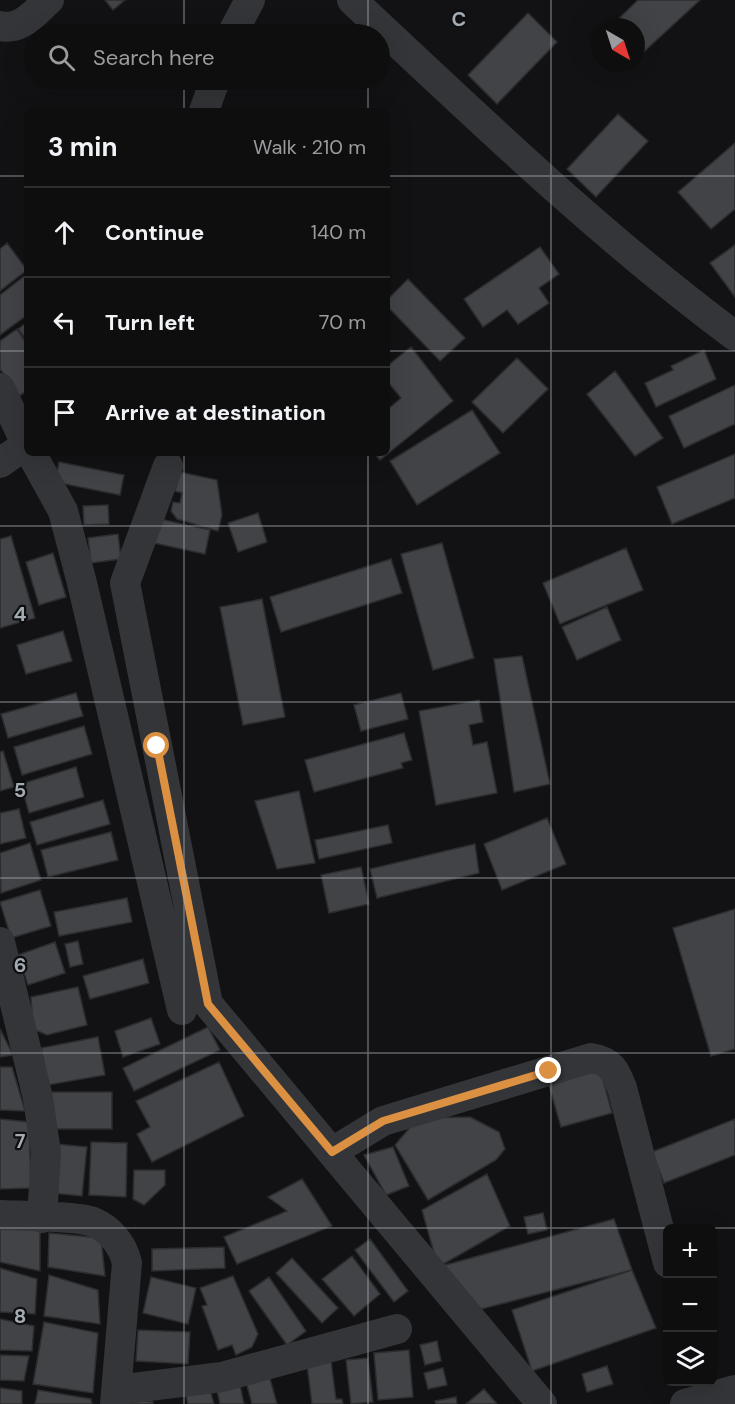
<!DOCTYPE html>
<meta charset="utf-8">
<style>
body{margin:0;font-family:"DM Sans",sans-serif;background:#171718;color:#f1f3f6}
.controls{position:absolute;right:18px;bottom:18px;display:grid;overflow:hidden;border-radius:9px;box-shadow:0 6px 24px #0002}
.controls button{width:54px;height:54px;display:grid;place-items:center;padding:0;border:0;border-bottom:2px solid #2e2e2f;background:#0e0e0f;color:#f1f3f6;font:30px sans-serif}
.compass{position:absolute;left:591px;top:18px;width:54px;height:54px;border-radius:50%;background:#0e0e0f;box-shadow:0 6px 24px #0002;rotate:141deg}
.stop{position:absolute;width:18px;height:18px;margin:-14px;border:4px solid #dc9042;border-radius:50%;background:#fff}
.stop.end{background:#dc9042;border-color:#fff;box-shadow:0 2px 6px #0008}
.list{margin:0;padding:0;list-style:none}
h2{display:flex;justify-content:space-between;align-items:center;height:78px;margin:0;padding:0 24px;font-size:26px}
h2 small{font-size:20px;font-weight:400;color:#9b9c9e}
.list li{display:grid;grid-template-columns:39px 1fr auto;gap:18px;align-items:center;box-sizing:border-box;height:90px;padding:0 24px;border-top:2px solid #2e2e2f}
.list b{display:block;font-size:22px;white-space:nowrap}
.list em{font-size:20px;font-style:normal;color:#9b9c9e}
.icon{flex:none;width:33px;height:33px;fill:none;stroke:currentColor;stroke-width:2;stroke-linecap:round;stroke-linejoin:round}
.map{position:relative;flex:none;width:735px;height:1404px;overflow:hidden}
.search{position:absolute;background:#0e0e0f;box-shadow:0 6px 24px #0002;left:24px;top:24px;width:366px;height:66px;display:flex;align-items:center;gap:15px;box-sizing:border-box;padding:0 21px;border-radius:33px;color:#9b9c9e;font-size:22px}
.panel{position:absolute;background:#0e0e0f;box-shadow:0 6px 24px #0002;left:24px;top:108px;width:366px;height:348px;border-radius:9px}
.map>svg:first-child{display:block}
</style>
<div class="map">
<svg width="735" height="1404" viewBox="0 0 735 1404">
<rect width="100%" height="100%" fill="#121214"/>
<path fill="#414346" stroke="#2c2d2f" stroke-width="1.5" d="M105 0H125L113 10Z
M638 0H700L636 59V27H610Z
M528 13 557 42 497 104 468 75Z
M618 114 648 141 596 197 567 169Z
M735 143V209L711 229 678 192Z
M7 243 27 270 0 291V249Z
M735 245V297L710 263Z
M540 247 559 274 539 288 549 303 518 324 507 310 483 327 464 299Z
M27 274V315L0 335V295Z
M408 279 465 338 440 361 387 306V300Z
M27 322V340L18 329Z
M17 329 27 344V391L19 396 0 369V341Z
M411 347 453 401 380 460 374 453H387V410L401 398 387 381V366Z
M704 350 716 379 656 407 645 383 673 370 671 366Z
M517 358 548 389 503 433 472 402Z
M615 371 663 438 635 456 587 394Z
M735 385V424L684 448 669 416Z
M472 410 500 453 417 505 390 461Z
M735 454V498L672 524 657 487Z
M59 462 124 475 120 495 55 482Z
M180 472 217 480 222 515 218 531 177 519 171 511 173 502 180 503 182 493 175 491Z
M108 505 109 524 84 525 83 506Z
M258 513 267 542 238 552 228 523Z
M160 519 210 530 205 554 154 543Z
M118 534 121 559 91 563 88 538Z
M11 536 35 618 0 628V539Z
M442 543 474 658 433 670 401 554Z
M626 548 643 590 560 624 543 583Z
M53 553 66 597 39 605 26 562Z
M391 559 402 593 281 632 270 597Z
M262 599 285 717 243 725 220 607Z
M607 607 621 640 577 660 562 627Z
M63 631 72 661 26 674 17 645Z
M522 656 550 784 514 792 494 659Z
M76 693 83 716 8 738 1 714Z
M401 693 408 719 361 731 354 705Z
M479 700 483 722 469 725 473 745 487 742 497 793 436 805 419 711Z
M84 726 92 754 22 775 14 747Z
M404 733 412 760 401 763 403 768 314 792 305 760Z
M3 751 14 787 0 791V752Z
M76 767 84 797 29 813 21 784Z
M299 791 315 863 277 869 255 801Z
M103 800 110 824 37 845 30 822Z
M19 809 26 838 0 844V813Z
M547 818 566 864 502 890 484 844Z
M388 825 392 843 319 859 315 840Z
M111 832 118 860 48 877 41 850Z
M30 843 41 880 1 893 0 853Z
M475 844 479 873 377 898 370 869Z
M361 867 369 904 329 913 321 875Z
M40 890 51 926 11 938 0 902Z
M127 898 132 922 59 936 54 912Z
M735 909V1049L711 1056 673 928Z
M78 941 83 964 70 967 65 944Z
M55 942 65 973 28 985 18 955Z
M143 959 149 983 90 999 83 976Z
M78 987 87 1025 47 1035 33 1029 31 997Z
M151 1018 160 1044 123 1057 115 1031Z
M208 1027 220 1050 134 1091 123 1068Z
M0 1029 13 1055 0 1057Z
M98 1037 105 1075 48 1085 41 1048Z
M598 1061 612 1113 561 1127 546 1075Z
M219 1062 244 1116 152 1162 137 1134 150 1127 136 1101Z
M0 1067H12L25 1111 0 1110Z
M47 1092H112V1129H47Z
M470 1117 499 1132 505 1149 496 1160 428 1200 395 1145 418 1118Z
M0 1119 29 1122 31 1188 0 1189Z
M735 1119V1155L664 1183 652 1152Z
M91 1142 127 1143 126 1197 89 1195Z
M56 1144 87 1147 82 1196 51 1193Z
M393 1147 409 1186 386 1195 364 1155Z
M134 1170H165V1185L144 1205 133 1199Z
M487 1174 510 1226 438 1267 422 1210Z
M302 1179 332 1226 237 1264 224 1237 287 1211 268 1197Z
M543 1213 547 1230 528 1234 524 1217Z
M614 1219 632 1270 470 1312 438 1267Z
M0 1224 40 1230V1271L0 1262Z
M49 1233 101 1238 105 1276 48 1267Z
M370 1239 408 1291 394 1302 355 1250Z
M224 1247 225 1268 152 1271V1249Z
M352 1256 380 1294 354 1316 322 1279Z
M292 1258 338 1308 322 1323 276 1273Z
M0 1268 37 1279 35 1314 0 1312Z
M632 1270 656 1328 532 1371 512 1310Z
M49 1275 98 1290 100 1324 44 1316Z
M233 1276 258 1334 252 1347 236 1355 232 1345 218 1350 202 1306 207 1305 200 1288Z
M151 1277 196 1288 188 1324 143 1313Z
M269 1277 306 1331 287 1345 249 1291Z
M0 1319 34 1326 32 1351 0 1350Z
M44 1322 98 1333 93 1393 33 1384Z
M138 1330 190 1332 188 1364 136 1361Z
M437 1341 441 1361 425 1365 420 1345Z
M409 1350 413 1397 378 1400 374 1353Z
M0 1355 29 1356 24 1381 0 1380Z
M368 1358 373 1402 351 1404 346 1360Z
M331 1361 336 1399H342L343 1404H312L307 1365Z
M607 1366 613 1384 587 1392 582 1374Z
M443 1368 447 1385 428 1389 424 1373Z
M269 1375 277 1404H252L246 1382Z
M239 1380 244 1404H220L216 1386Z
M209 1386 214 1404H188L185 1392Z
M0 1388 22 1391V1404H0Z
M484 1389 497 1404H466Z
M38 1390 91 1399 92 1404H35Z
M456 1397 457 1404H436L435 1401Z
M130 1398 153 1402V1404H129Z"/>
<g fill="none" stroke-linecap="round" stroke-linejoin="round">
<path stroke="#343538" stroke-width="30" d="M352 0C476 116 598 234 735 336
M0 26C21 31 34 13 49 0
M232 34 250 0
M204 111 215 80
M0 388 27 446
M31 453 63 511 82 583 182 1010
M0 463 27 444
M168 466 125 583 208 1004 542 1404
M0 942 38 1098 46 1153 42 1218
M332 1152 383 1121 591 1058C611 1061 615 1070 622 1088L668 1263
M0 1215C19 1216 78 1216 93 1222 110 1229 123 1245 127 1263L115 1404
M117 1390 222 1377 397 1329
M685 1404 735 1390"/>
</g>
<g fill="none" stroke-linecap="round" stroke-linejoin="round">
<path stroke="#dc9042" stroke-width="8" d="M157 746 208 1004 332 1152 383 1121 549 1071"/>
</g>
<path fill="none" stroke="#a5abb2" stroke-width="1.5" stroke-opacity="0.55" d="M184 0V34M368 0V34M551 0V1404M184 80V111M368 80V111M0 176H27M387 176H735M0 351H27M387 351H735M184 453V1404M368 453V1404M0 526H735M0 702H735M0 878H735M0 1053H735M0 1228H668M668 1228H712M712 1228H735"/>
<g font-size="20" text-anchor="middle" font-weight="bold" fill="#a5abb2" stroke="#0d0e0f" stroke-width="4.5" stroke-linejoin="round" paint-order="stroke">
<text x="459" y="26">C</text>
<text x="20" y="621">4</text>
<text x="20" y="797">5</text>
<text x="20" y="972">6</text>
<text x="20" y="1148">7</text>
<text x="20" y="1323">8</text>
</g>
</svg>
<div class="controls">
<button>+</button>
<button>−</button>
<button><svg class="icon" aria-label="layers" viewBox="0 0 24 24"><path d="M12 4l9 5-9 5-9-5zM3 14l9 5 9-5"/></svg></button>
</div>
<svg class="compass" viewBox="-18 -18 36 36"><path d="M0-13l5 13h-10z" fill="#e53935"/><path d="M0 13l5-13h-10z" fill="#9b9c9e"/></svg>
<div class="stop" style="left:157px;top:746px"></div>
<div class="stop end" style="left:549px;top:1071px"></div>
<div class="search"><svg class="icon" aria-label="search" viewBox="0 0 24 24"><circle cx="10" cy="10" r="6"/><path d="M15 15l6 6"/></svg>Search here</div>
<section class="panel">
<h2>3 min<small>Walk · 210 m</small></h2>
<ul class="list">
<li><svg class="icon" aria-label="ahead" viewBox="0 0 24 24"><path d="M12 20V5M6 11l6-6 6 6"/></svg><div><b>Continue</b></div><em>140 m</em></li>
<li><svg class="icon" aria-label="left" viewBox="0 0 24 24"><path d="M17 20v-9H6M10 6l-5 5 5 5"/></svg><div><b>Turn left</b></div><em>70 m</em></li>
<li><svg class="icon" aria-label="arrive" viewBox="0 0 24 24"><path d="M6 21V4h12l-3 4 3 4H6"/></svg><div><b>Arrive at destination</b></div></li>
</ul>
</section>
</div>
